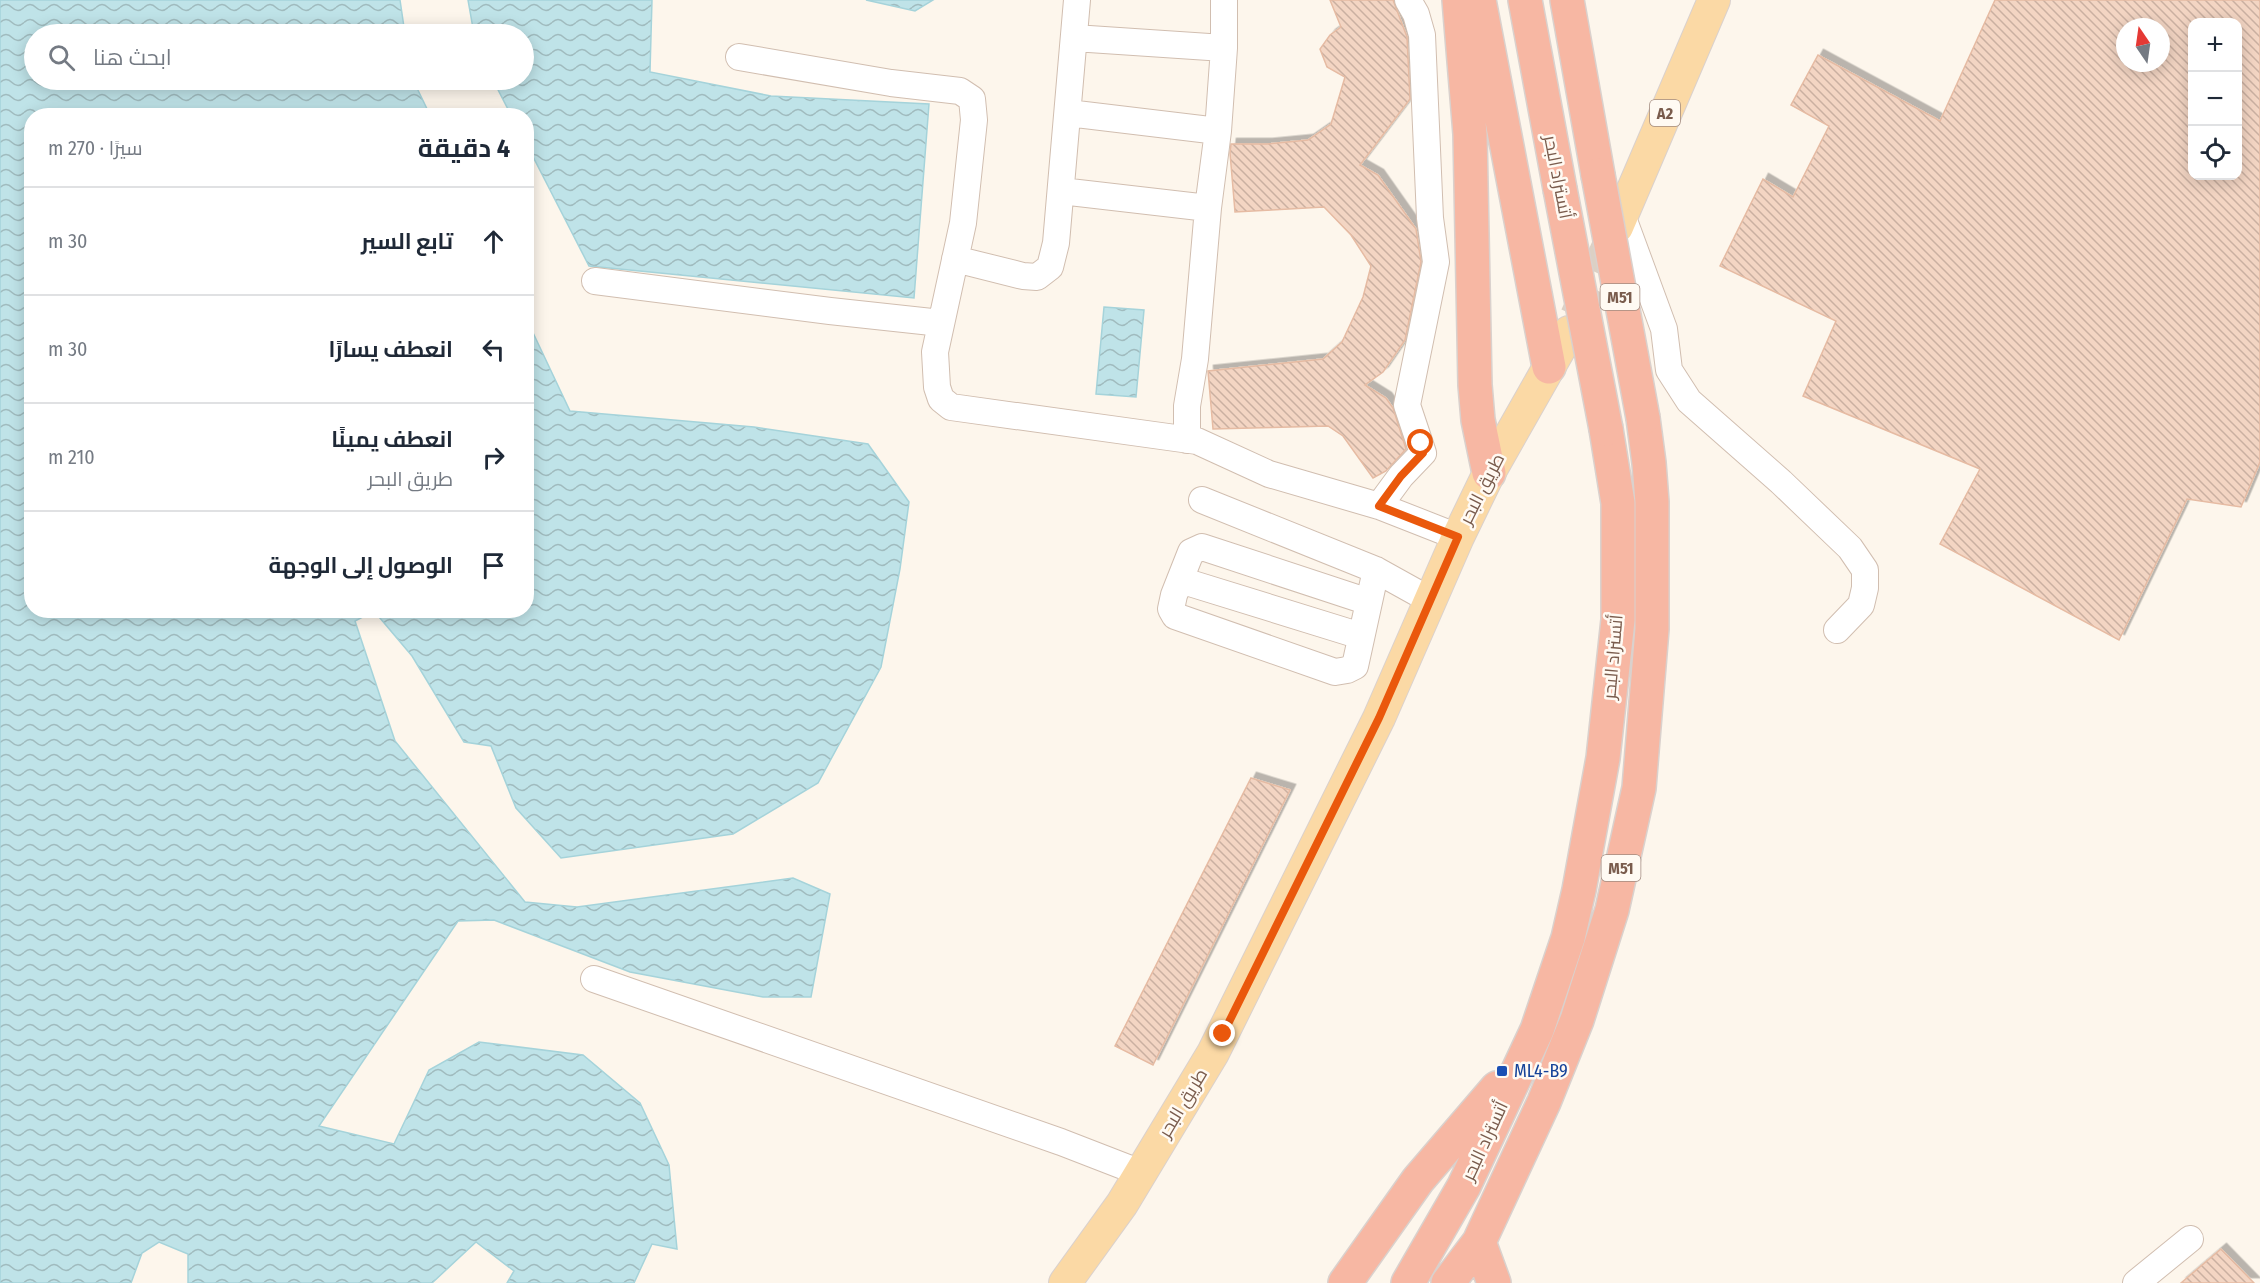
<!DOCTYPE html>
<html lang="ar">
<meta charset="utf-8">
<style>
body{margin:0;font-family:"Fira Sans Condensed",Cairo,sans-serif;background:#f6f6f7;color:#1f2937;direction:rtl}
.controls{position:absolute;right:18px;top:18px;display:grid;overflow:hidden;border-radius:12px;box-shadow:0 3px 15px #0003}
.controls button{width:54px;height:54px;display:grid;place-items:center;padding:0;border:0;border-bottom:2px solid #e0e1e3;background:#fff;color:#1f2937;font:30px sans-serif}
.compass{position:absolute;left:2116px;top:18px;width:54px;height:54px;border-radius:50%;background:#fff;box-shadow:0 3px 15px #0003;rotate:347deg}
.stop{position:absolute;width:18px;height:18px;margin:-14px;border:4px solid #ea580c;border-radius:50%;background:#fff}
.stop.end{background:#ea580c;border-color:#fff;box-shadow:0 2px 6px #0008}
.list{margin:0;padding:0;list-style:none}
h2{display:flex;justify-content:space-between;align-items:center;height:78px;margin:0;padding:0 24px;font-size:26px}
h2 small{font-size:20px;font-weight:400;color:#747a83}
.list li{display:grid;grid-template-columns:39px 1fr auto;gap:18px;align-items:center;box-sizing:border-box;height:108px;padding:0 24px;border-top:2px solid #e0e1e3}
.list b{display:block;font-size:22px;white-space:nowrap}
.list p{margin:0;font-size:20px;white-space:nowrap;color:#747a83}
.list em{font-size:20px;font-style:normal;color:#747a83}
.icon{flex:none;width:33px;height:33px;fill:none;stroke:currentColor;stroke-width:2;stroke-linecap:round;stroke-linejoin:round}
.map{position:relative;flex:none;width:2260px;height:1283px;overflow:hidden;direction:ltr}
.search{position:absolute;background:#fff;box-shadow:0 3px 15px #0003;left:24px;top:24px;width:510px;height:66px;display:flex;align-items:center;gap:15px;box-sizing:border-box;padding:0 21px;border-radius:33px;color:#747a83;font-size:22px}
.panel{position:absolute;background:#fff;box-shadow:0 3px 15px #0003;left:24px;top:108px;width:510px;height:510px;border-radius:24px;direction:rtl}
.map>svg:first-child{display:block}
</style>
<div class="map">
<svg width="2260" height="1283" viewBox="0 0 2260 1283">
<defs>
<pattern id="water-waves" width="16" height="10" patternUnits="userSpaceOnUse" patternTransform="scale(1.5)"><rect width="16" height="10" fill="#bfe3e8"/><path d="M0 5q4-4 8 0t8 0" fill="none" stroke="#a0bbbe"/></pattern>
<pattern id="building-back-hatch" width="6" height="6" patternUnits="userSpaceOnUse" patternTransform="scale(1.5)"><rect width="6" height="6" fill="#f3d5c3"/><path d="M-1 5l2 2M0 0l6 6M5-1l2 2" fill="none" stroke="#cab0a1"/></pattern>
<filter id="shadow"><feDropShadow dx="5.5" dy="-5.5" stdDeviation="0" flood-color="#0004"/></filter>
</defs>
<rect width="100%" height="100%" fill="#fdf6ec"/>
<path fill="url(#water-waves)" stroke="#a5d3da" stroke-width="1.5" d="M0 0H400L405 34H34V80H413L430 115 32 116V610H526L527 320 570 411 754 427 868 444 909 502 900 569 881 667 818 783 733 834 561 858 516 808 491 746 464 742 412 656 374 611 355 621 395 741 525 902 577 907 793 878 830 894 811 997H763L630 972 494 920 458 921 319 1126 394 1144 429 1070 479 1042 583 1055 640 1103 669 1165 677 1249 652 1244 634 1283H507L514 1271 476 1242 432 1283H188V1254L159 1242 142 1253 131 1283H0Z
M468 0H652L650 72 771 96 929 104 914 298 589 266 527 145 526 116 511 115 493 80H524V34H474Z
M866 0H933L915 11Z
M1104 307 1144 310 1136 397 1096 394Z"/>
<path fill="url(#building-back-hatch)" stroke="#e6bba3" stroke-width="1.5" fill-rule="evenodd" filter="url(#shadow)" d="M1330 0H1393L1407 37 1410 99 1360 165 1378 175 1416 229 1421 262 1405 340 1383 372 1365 385 1386 398 1393 408 1406 449 1386 471 1373 478 1343 436 1328 426 1213 429 1208 371 1323 359 1342 342 1363 297 1371 266 1351 235 1324 207 1235 212 1230 153 1231 144H1267L1308 140 1331 124 1345 77 1327 67 1320 49 1330 35 1341 27Z
M1995 0H2260V462L2241 507 2187 499 2119 640 1940 544 1980 469 1803 396 1836 321 1720 266 1763 179 1793 197 1829 126 1791 105 1818 55 1940 121ZM2193 22H2238V176H2193ZM2125 27H2161V63H2125Z
M1251 778 1290 790 1153 1065 1115 1046Z
M2221 1249 2254 1283H2181Z"/>
<g fill="none" stroke-linecap="round" stroke-linejoin="round">
<path stroke="#dcd0c4" stroke-width="32" stroke-dasharray="32 16" stroke-linecap="butt" d="M1576 316 1616 228"/>
<g stroke="#d1beb0" stroke-width="28">
<path id="minor" d="M1074 38 1224 48
M739 57 891 83 960 91 972 99 974 120 963 223 935 352 937 387 941 399 951 407 1197 441 1269 474 1379 506 1458 537
M1068 113 1218 131
M1061 191 1208 208
M1622 215 1664 329 1669 370 1689 401 1781 482 1850 548 1865 570V588L1861 605 1837 630
M955 259 1023 276 1037 277 1050 267 1056 243 1077 0
M595 281 830 311 941 323
M1187 440V406L1195 359 1208 208 1218 131 1224 48V0
M1202 500 1376 570 1430 600
M1379 506 1401 476 1423 453 1407 405 1436 262 1430 218 1422 35 1416 14 1408 0
M1180 580 1361 636
M1369 602 1202 547 1191 552 1174 595 1171 609 1175 616 1335 672 1347 670 1355 666 1376 570
M594 979 1061 1142 1141 1173
M2136 1283 2190 1239"/>
</g>
<g stroke="#dad1cd" stroke-width="34">
<path id="major" d="M1617 227 1714 0
M1065 1283 1122 1204 1213 1053 1379 718 1458 537 1489 473 1569 332"/>
</g>
<g stroke="#dad1cd" stroke-width="36">
<path id="highway" d="M1459 0 1470 134 1475 385 1478 420 1489 473
M1479 0 1549 367
M1525 0 1560 189
M1567 0 1598 175
M1479 1242 1494 1283
M1345 1283 1418 1180 1497 1088
M1408 1283 1464 1186 1537 1030 1568 938 1579 890 1603 758 1618 620V503L1606 429
M1448 1283 1479 1242 1544 1102 1577 1020 1612 910 1639 788 1652 629V502L1649 463 1643 418"/>
</g>
<use href="#minor" stroke="#fff" stroke-width="26"/>
<use href="#major" stroke="#fbd9a5" stroke-width="32"/>
<use href="#highway" stroke="#f7b7a3" stroke-width="33"/>
<g stroke="#dad1cd" stroke-width="36" stroke-linecap="butt">
<path id="highway-bridge" d="M1598 175 1643 418
M1560 189 1606 429"/>
</g>
<use href="#highway-bridge" stroke="#f7b7a3" stroke-width="33"/>
</g>
<g fill="none" stroke-linecap="round" stroke-linejoin="round">
<path stroke="#ea580c" stroke-width="8" d="M1223 1034 1379 718 1458 537 1379 506 1401 476 1423 453 1421 443"/>
</g>
<rect fill="#1a4fb4" stroke="#fffaf3" stroke-width="2" x="1496" y="1065" width="12" height="12" rx="3"/>
<g text-anchor="middle" dominant-baseline="central" stroke-width="5" stroke-linejoin="round" paint-order="stroke">
<g fill="#fffaf3" stroke="#a28b7f" stroke-width="1.5">
<rect x="1650" y="100" width="30" height="26" rx="4.5"/>
<rect x="1600.5" y="284" width="39" height="26" rx="4.5"/>
<rect x="1601.5" y="855" width="39" height="26" rx="4.5"/>
</g>
<g font-size="16" font-weight="bold" fill="#7a5c4d">
<text x="1665" y="113">A2</text>
<text x="1620" y="297">M51</text>
<text x="1621" y="868">M51</text>
</g>
<g font-size="18" fill="#7a5c4d" stroke="#fffaf3">
<text transform="translate(1558 177) rotate(79)">أتستراد البحر</text>
<text transform="translate(1482 489) rotate(-63)">طريق البحر</text>
<text transform="translate(1613 657) rotate(-85)">أتستراد البحر</text>
<text transform="translate(1183 1103) rotate(-59)">طريق البحر</text>
<text transform="translate(1485 1141) rotate(-65)">أتستراد البحر</text>
</g>
<g font-size="18" fill="#164399" stroke="#fffaf3" text-anchor="start">
<text x="1514" y="1071">ML4-B9</text>
</g>
</g>
</svg>
<div class="controls">
<button>+</button>
<button>−</button>
<button><svg class="icon" aria-label="locate" viewBox="0 0 24 24"><circle cx="12" cy="12" r="6"/><path d="M12 2v4M12 18v4M2 12h4M18 12h4"/></svg></button>
</div>
<svg class="compass" viewBox="-18 -18 36 36"><path d="M0-13l5 13h-10z" fill="#e53935"/><path d="M0 13l5-13h-10z" fill="#747a83"/></svg>
<div class="stop" style="left:1421px;top:443px"></div>
<div class="stop end" style="left:1223px;top:1034px"></div>
<div class="search"><svg class="icon" aria-label="search" viewBox="0 0 24 24"><circle cx="10" cy="10" r="6"/><path d="M15 15l6 6"/></svg>ابحث هنا</div>
<section class="panel">
<h2>4 دقيقة<small>سيرًا · 270 m</small></h2>
<ul class="list">
<li><svg class="icon" aria-label="ahead" viewBox="0 0 24 24"><path d="M12 20V5M6 11l6-6 6 6"/></svg><div><b>تابع السير</b></div><em>30 m</em></li>
<li><svg class="icon" aria-label="left" viewBox="0 0 24 24"><path d="M17 20v-9H6M10 6l-5 5 5 5"/></svg><div><b>انعطف يسارًا</b></div><em>30 m</em></li>
<li><svg class="icon" aria-label="right" viewBox="0 0 24 24"><path d="M7 20v-9h11M14 6l5 5-5 5"/></svg><div><b>انعطف يمينًا</b><p>طريق البحر</p></div><em>210 m</em></li>
<li><svg class="icon" aria-label="arrive" viewBox="0 0 24 24"><path d="M6 21V4h12l-3 4 3 4H6"/></svg><div><b>الوصول إلى الوجهة</b></div></li>
</ul>
</section>
</div>
